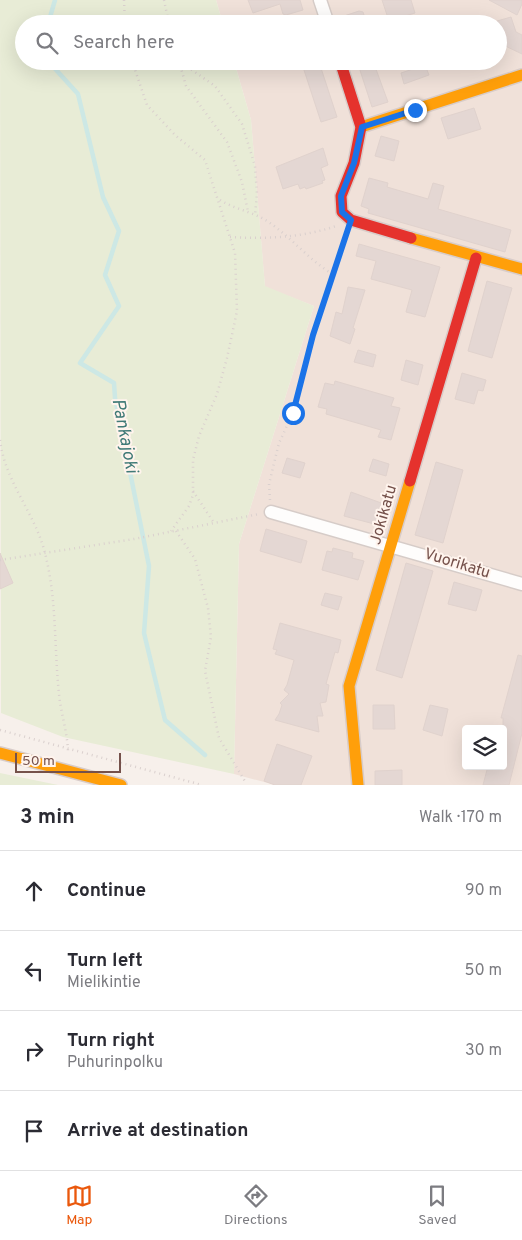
<!DOCTYPE html>
<meta charset="utf-8">
<style>
body{margin:0;font-family:Overpass,sans-serif;background:#f2f2f3;color:#2b2b33}
.controls{position:absolute;right:15px;bottom:15px;display:grid;overflow:hidden;border-radius:5px;box-shadow:0 5px 20px #0002}
.controls button{width:45px;height:45px;display:grid;place-items:center;padding:0;border:0;border-bottom:1px solid #e1e1e2;background:#fff;color:#2b2b33;font:25px sans-serif}
.scale{position:absolute;left:15px;bottom:12px;width:106px;box-sizing:border-box;padding-left:5px;border:2px solid #75514b;border-top:0;font-size:14px;line-height:18px;white-space:nowrap;color:#75514b;-webkit-text-stroke:4px #fff4ed;paint-order:stroke}
.stop{position:absolute;width:15px;height:15px;margin:-11px;border:4px solid #1a73e8;border-radius:50%;background:#fff}
.stop.end{background:#1a73e8;border-color:#fff;box-shadow:0 1px 5px #0008}
.list{margin:0;padding:0;list-style:none}
h2{display:flex;justify-content:space-between;align-items:center;height:65px;margin:0;padding:0 20px;font-size:21px}
h2 small{font-size:16px;font-weight:400;color:#7c7c81}
.list li{display:grid;grid-template-columns:32px 1fr auto;gap:15px;align-items:center;box-sizing:border-box;height:80px;padding:0 20px;border-top:1px solid #e1e1e2}
.list b{display:block;font-size:19px;white-space:nowrap}
.list p{margin:0;font-size:16px;white-space:nowrap;color:#7c7c81}
.list em{font-size:16px;font-style:normal;color:#7c7c81}
.icon{flex:none;width:28px;height:28px;fill:none;stroke:currentColor;stroke-width:2;stroke-linecap:round;stroke-linejoin:round}
.map{position:relative;flex:none;width:522px;height:785px;overflow:hidden}
.search{position:absolute;background:#fff;box-shadow:0 5px 20px #0002;left:15px;right:15px;top:15px;height:55px;display:flex;align-items:center;gap:12px;box-sizing:border-box;padding:0 18px;border-radius:28px;color:#7c7c81;font-size:19px}
.sheet{height:385px;background:#fff}
nav{display:flex;justify-content:space-around;align-items:center;box-sizing:border-box;height:70px;border-top:1px solid #e1e1e2;background:#fff;font-size:14px;color:#7c7c81}
nav a{display:grid;justify-items:center;gap:2px}
nav .on{color:#ea580c}
.map>svg:first-child{display:block}
</style>
<div class="map">
<svg width="522" height="785" viewBox="0 0 522 785">
<rect width="100%" height="100%" fill="#f7f0eb"/>
<path fill="#f0e1d9" fill-rule="evenodd" d="M216 0H522V785H275L234 774 239 544 314 306 265 287 251 120 234 61H498V24H223ZM466 729H503V766H466Z"/>
<path fill="#e8ecd6" d="M0 0H216L223 24H24V61H234L251 120 265 286 314 306 239 544 234 774 63 737 1 713Z
M0 773 58 785H0Z"/>
<g fill="none" stroke-linecap="round" stroke-linejoin="round">
<path stroke="#cde8e5" stroke-width="4.5" d="M48 24 55 0
M48 61 78 94 103 197 119 231 105 275 119 306 80 363 114 383 115 398 149 566 144 633 165 720 205 755"/>
</g>
<path fill="#e4d7d3" stroke="#e0d2cd" d="M248 0H300L303 10 286 15 283 14 280 4 253 13Z
M382 0H411L415 13 389 21Z
M489 0H522V4L517 15Z
M359 11 363 12 367 24H336L335 19Z
M511 17 516 32 522 35V54L499 43 502 36 497 21Z
M357 61H373L388 102 372 107Z
M319 62 337 117 321 122 303 67Z
M425 65 429 75 404 84 401 73Z
M474 108 481 129 448 139 441 118Z
M381 136 399 141 394 161 375 156Z
M323 148 328 165 321 168 325 180 322 181 323 183 306 189 305 187 300 189 298 184 283 189 276 167Z
M369 178 388 183 387 187 428 199 433 183 444 186 438 209 511 230 505 252 368 213 369 209 361 206Z
M359 244 440 267 425 317 406 312 412 290 371 279 376 261 356 256Z
M487 281 512 288 492 358 468 351Z
M348 287 365 290 353 328 355 329 350 344 330 336 336 312 342 314Z
M358 350 376 355 373 367 354 362Z
M406 360 423 365 418 385 401 380Z
M462 373 486 380 483 391 478 390 474 404 455 399Z
M335 381 394 398 391 406 400 408 391 440 378 437 381 430 326 414 327 409 318 407 325 383 334 385Z
M287 458 305 463 300 478 282 473Z
M373 459 389 464 386 476 369 471Z
M436 462 463 470 443 543 415 535Z
M351 492 384 504 378 525 344 516Z
M266 529 307 541 301 563 260 551Z
M333 548 353 553 352 558 364 561 358 580 322 570 327 551 332 552Z
M0 553 13 583 0 589Z
M406 563 433 571 402 678 376 670Z
M454 582 482 590 476 611 448 604Z
M325 593 342 597 338 610 321 605Z
M280 623 341 640 338 653 335 652 326 684 329 685 326 702 320 703 323 716H317L319 732 275 720 279 714 282 705 280 703 289 694 284 690 287 685 294 660 275 654 277 650 273 649Z
M518 655 522 656V733L509 785H483L488 766H503V718H501Z
M373 705H394L395 729H373Z
M430 705 448 709 442 736 423 730Z
M277 744 312 756 301 785H275L264 781Z
M402 770V785H375V771Z"/>
<g fill="none" stroke-linecap="round" stroke-linejoin="round">
<g stroke="#d6ccc8" stroke-width="15">
<path id="street" d="M320 0 328 24
M271 512 522 584"/>
</g>
<g stroke="#d8ccc9" stroke-width="14">
<path id="slow" d="M361 127 522 75
M411 238 522 269
M0 753 121 785
M358 785 349 686 410 481"/>
</g>
<g stroke="#d8ccc9" stroke-width="14">
<path id="jam" d="M340 61 361 127 354 163 341 196 342 212 351 220 411 238
M410 481 476 258"/>
</g>
<path stroke="#dad0ce" stroke-width="2.5" stroke-dasharray="1 4" stroke-linecap="butt" d="M124 0 125 24
M164 0 169 24
M132 61 147 105 175 135 205 160 235 253 237 311 227 358 217 394 199 436 193 460V495L189 506 171 531
M179 61 215 86 242 124 255 166 257 194 255 215
M179 61 186 86 227 142 242 182 248 212
M220 200C236 210 255 212 270 223 293 239 310 261 334 275
M230 237C266 239 301 238 336 226
M0 440C5 482 35 513 45 553 57 600 54 647 59 694 61 714 68 734 68 754
M193 491 214 523
M270 500 269 484 279 443 293 413 313 335 346 235
M176 531 195 559 208 608 211 637 205 671 219 738 246 783
M0 560 134 539 259 514
M0 730 202 785"/>
<use href="#street" stroke="#fefdfc" stroke-width="12"/>
<use href="#slow" stroke="#ff9f0a" stroke-width="11"/>
<use href="#jam" stroke="#e5322d" stroke-width="11"/>
</g>
<g fill="none" stroke-linecap="round" stroke-linejoin="round">
<path stroke="#1a73e8" stroke-width="6" d="M293 413 313 335 351 220 342 212 341 196 354 163 362 127 415 110"/>
</g>
<g text-anchor="middle" dominant-baseline="central" stroke-width="4" stroke-linejoin="round" paint-order="stroke">
<g font-size="16" fill="#75514b" stroke="#fff4ed">
<text transform="translate(384 515) rotate(-74)">Jokikatu</text>
<text transform="translate(457 564) rotate(17)">Vuorikatu</text>
</g>
<g font-size="18" font-style="italic" fill="#407a77" stroke="#fff4ed">
<text transform="translate(124 436) rotate(79)">Pankajoki</text>
</g>
</g>
</svg>
<div class="controls">
<button><svg class="icon" aria-label="layers" viewBox="0 0 24 24"><path d="M12 4l9 5-9 5-9-5zM3 14l9 5 9-5"/></svg></button>
</div>
<div class="scale">50 m</div>
<div class="stop" style="left:293px;top:413px"></div>
<div class="stop end" style="left:415px;top:110px"></div>
<div class="search"><svg class="icon" aria-label="search" viewBox="0 0 24 24"><circle cx="10" cy="10" r="6"/><path d="M15 15l6 6"/></svg>Search here</div>
</div>
<section class="sheet">
<h2>3 min<small>Walk · 170 m</small></h2>
<ul class="list">
<li><svg class="icon" aria-label="ahead" viewBox="0 0 24 24"><path d="M12 20V5M6 11l6-6 6 6"/></svg><div><b>Continue</b></div><em>90 m</em></li>
<li><svg class="icon" aria-label="left" viewBox="0 0 24 24"><path d="M17 20v-9H6M10 6l-5 5 5 5"/></svg><div><b>Turn left</b><p>Mielikintie</p></div><em>50 m</em></li>
<li><svg class="icon" aria-label="right" viewBox="0 0 24 24"><path d="M7 20v-9h11M14 6l5 5-5 5"/></svg><div><b>Turn right</b><p>Puhurinpolku</p></div><em>30 m</em></li>
<li><svg class="icon" aria-label="arrive" viewBox="0 0 24 24"><path d="M6 21V4h12l-3 4 3 4H6"/></svg><div><b>Arrive at destination</b></div></li>
</ul>
</section>
<nav>
<a class="on"><svg class="icon" aria-label="map" viewBox="0 0 24 24"><path d="M3 6l6-2 6 2 6-2v14l-6 2-6-2-6 2zM9 4v14M15 6v14"/></svg>Map</a>
<a><svg class="icon" aria-label="directions" viewBox="0 0 24 24"><path d="M12 3l9 9-9 9-9-9zM9 14v-3h6M13 9l2 2-2 2"/></svg>Directions</a>
<a><svg class="icon" aria-label="saved" viewBox="0 0 24 24"><path d="M7 4h10v16l-5-4-5 4z"/></svg>Saved</a>
</nav>
